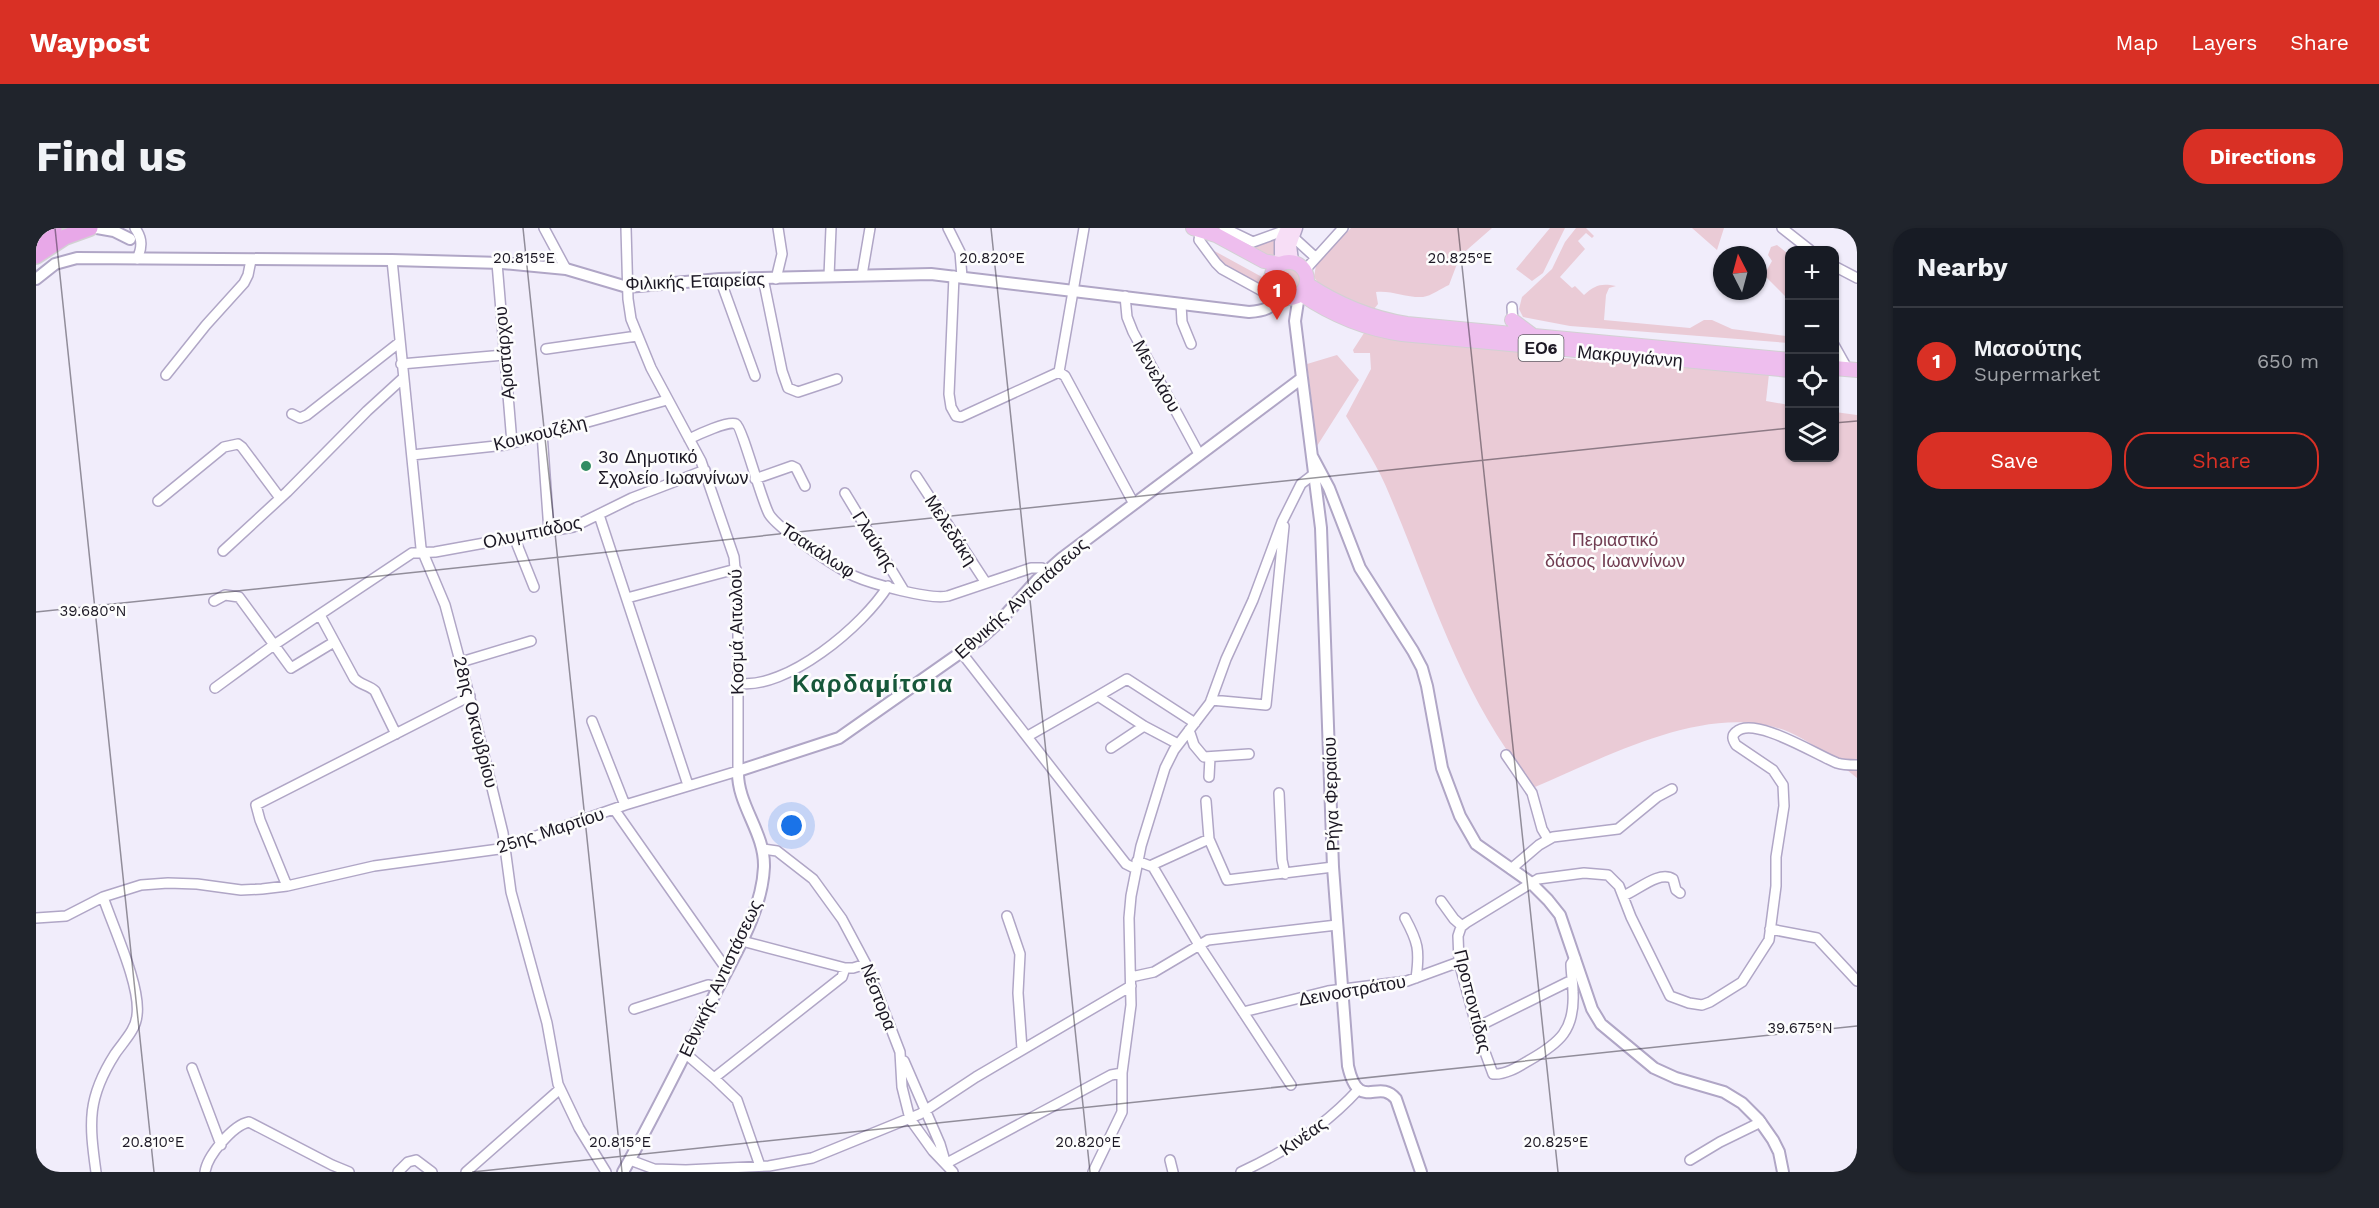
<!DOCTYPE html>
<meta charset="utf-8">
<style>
body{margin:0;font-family:"Work Sans",sans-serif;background:#20242c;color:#f1f3f6}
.controls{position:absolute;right:18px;top:18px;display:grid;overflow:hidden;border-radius:12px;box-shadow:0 2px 4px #0004}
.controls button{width:54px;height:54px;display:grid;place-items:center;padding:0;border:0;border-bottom:2px solid #363941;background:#171b24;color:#f1f3f6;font:30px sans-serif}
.compass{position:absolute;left:1677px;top:18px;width:54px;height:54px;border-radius:50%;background:#171b24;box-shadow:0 2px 4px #0004;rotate:354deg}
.you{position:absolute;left:756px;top:598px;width:21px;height:21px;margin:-15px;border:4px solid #fff;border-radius:50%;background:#1a73e8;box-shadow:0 0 0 9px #1a73e833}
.badge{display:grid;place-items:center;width:39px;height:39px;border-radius:50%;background:#d93025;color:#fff;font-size:20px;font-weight:700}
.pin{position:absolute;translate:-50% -50px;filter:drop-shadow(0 2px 3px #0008)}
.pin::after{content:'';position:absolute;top:32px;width:21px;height:18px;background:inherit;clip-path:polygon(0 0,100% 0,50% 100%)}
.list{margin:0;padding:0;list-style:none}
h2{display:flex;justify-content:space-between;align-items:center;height:78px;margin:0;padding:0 24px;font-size:26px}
h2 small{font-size:20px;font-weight:400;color:#9ea1a6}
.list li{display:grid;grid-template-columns:39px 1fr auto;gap:18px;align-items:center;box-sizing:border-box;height:108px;padding:0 24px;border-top:2px solid #363941}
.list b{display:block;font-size:22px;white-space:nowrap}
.list p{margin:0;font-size:20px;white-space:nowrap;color:#9ea1a6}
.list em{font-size:20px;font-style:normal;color:#9ea1a6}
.actions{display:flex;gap:12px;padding:18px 24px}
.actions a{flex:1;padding:14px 0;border:2px solid #d93025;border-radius:24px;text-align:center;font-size:21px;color:#d93025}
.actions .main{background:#d93025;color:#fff}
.icon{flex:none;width:33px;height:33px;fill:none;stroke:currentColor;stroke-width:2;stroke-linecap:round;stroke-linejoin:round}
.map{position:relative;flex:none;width:1821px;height:944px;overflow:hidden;border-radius:24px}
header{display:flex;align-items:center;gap:36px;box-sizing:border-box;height:84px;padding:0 30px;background:#d93025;color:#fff}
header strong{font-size:28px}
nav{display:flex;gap:33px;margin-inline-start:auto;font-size:21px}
.intro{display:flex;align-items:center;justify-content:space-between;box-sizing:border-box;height:144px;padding:0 36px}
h1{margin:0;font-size:42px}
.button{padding:15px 27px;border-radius:24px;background:#d93025;color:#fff;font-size:21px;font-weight:700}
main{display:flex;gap:36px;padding:0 36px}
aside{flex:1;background:#171b24;border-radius:24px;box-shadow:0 2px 4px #0004}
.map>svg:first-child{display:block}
</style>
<header>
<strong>Waypost</strong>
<nav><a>Map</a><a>Layers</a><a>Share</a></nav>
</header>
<div class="intro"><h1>Find us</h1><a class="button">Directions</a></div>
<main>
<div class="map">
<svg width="1821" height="944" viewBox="0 0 1821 944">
<rect width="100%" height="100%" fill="#f1edfb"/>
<path fill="#eacbd6" d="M1315 0H1456L1424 28 1413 57C1406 60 1395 68 1387 69 1371 70 1355 62 1340 64L1342 76 1338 81C1321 75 1287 65 1278 49L1280 37Z
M1514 0H1529L1507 45 1496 53 1480 41Z
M1540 0H1550L1558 8 1556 10 1550 5 1542 13 1549 21 1524 49 1536 60 1539 58 1548 67C1559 57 1565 55 1580 58L1573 60 1570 67 1568 92 1654 100 1668 92H1676L1696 101 1750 108 1753 97V115L1534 98 1487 89 1483 81 1486 69 1516 41 1529 14Z
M1656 0H1688L1681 22Z
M1180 1H1185L1216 17 1238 11 1239 29 1237 31Z
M1741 17 1751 25 1753 23V72L1728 47 1736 33 1732 27 1735 19Z
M1173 20 1226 49 1227 58 1184 35Z
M1239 52a13 13 0 1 1 26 0a13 13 0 1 1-26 0Z
M1328 105 1528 130 1733 146 1730 173 1753 177 1754 230H1798L1799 184 1821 187V550C1800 533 1778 515 1753 504 1675 471 1571 529 1499 559 1428 476 1396 367 1354 268 1343 240 1326 214 1310 188L1335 141 1334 125H1318L1317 122Z
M1301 127 1323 152 1281 218 1271 136Z"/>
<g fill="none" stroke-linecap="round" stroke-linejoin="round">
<g stroke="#b0a6c6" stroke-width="12">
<path id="minor" d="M99 0C107 11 106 20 101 31
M508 0 530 41
M912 0 924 24 926 49
M1165 0 1163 12 1180 35 1186 41 1228 64H1238
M1188 0 1217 14 1250 2
M1746 0 1774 22
M1256 8 1279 29
M356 32 385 320 409 377 436 478 467 605 475 664 511 795 522 856 543 900 570 944
M461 35 476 215
M1798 38 1821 50
M1269 42 1307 0
M826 47 834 0
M793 48 795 0
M918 48 913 166 915 179 920 188 925 189 1023 144 1048 0
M727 50 746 143 752 160 762 164 801 151
M684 51 719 148
M740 51 746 26 742 0
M1089 68 1091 89 1097 104 1163 226
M1145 76 1146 94 1155 116
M1476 79 1477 97
M1798 117 1812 142
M510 121 601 108
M365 136 468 127
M1023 144 1029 148 1098 276
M130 147 170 97 208 55 212 47 215 32
M256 186 264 190 271 187 364 114
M506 205 513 303
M653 211C661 207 693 192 700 196 706 199 725 271 733 286 742 301 801 340 818 348 836 356 894 372 912 368L995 340H1006L1010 343
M376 227 469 217 631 172
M880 248 950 355
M719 251 756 238 760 240 769 258
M809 265 867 361
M122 273 188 219 202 216 206 219 244 270
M563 287 652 557
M478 309 498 359
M187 323 251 264 331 183 366 151
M591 370 700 341
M178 373 189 367 203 369 255 440 298 414
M284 387 318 450C324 457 333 457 339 463L360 506
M925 424 1090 636 1100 641
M425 434 495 413
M702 455C750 463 828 397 852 358
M179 460 235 419 376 325 399 324 537 299 596 270 669 242
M1062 468 1091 451 1159 495
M1175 472 1230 477 1248 298
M556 493 589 577
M1153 502 1158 517 1168 529 1213 526
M992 508 1062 468 1108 498 1142 516
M1075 520 1108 498
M1470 527 1496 565 1506 601 1512 611
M1173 549 1174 529
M1243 565 1246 632 1249 646
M1170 573 1173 611
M578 581 691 742
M727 621 741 623 777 651 806 691 830 736 864 824 866 859 874 891 897 923 917 944
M1101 633 1117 639 1163 717 1255 857
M1116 637 1173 611 1191 652 1297 639
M1475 641 1503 617 1517 609 1582 601 1621 569 1636 561
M251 658 224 592 220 577 434 468
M1587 668C1601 663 1623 642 1637 651L1640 662 1644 665
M1405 673 1418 691 1426 698
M971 688 984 726 982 765 986 821
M0 690 30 688 67 669 105 657 132 655 161 656 205 662 226 661 251 658 338 638 463 621 589 577 702 543V374L698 329 665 233 615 140 595 91 592 71 590 0
M1369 690C1382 714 1384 722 1380 750
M1734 701 1781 710 1821 753
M706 713 809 740H817L830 736
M1539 730 1535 736C1535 745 1537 754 1537 764 1539 802 1524 815 1492 833 1482 839 1469 847 1457 846L1443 808 1423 734 1422 708 1425 699 1430 695 1502 651 1548 645 1572 647 1583 658 1595 689 1634 768 1653 775 1666 777 1674 774 1706 754 1733 712 1740 658V629L1748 578 1747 557 1737 542 1700 517C1697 512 1695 508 1700 504 1718 487 1782 528 1801 535 1807 537 1814 537 1820 537
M1095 749 1118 744 1172 712 1301 697
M598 781 672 757 683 759
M1207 784 1292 763 1371 753 1423 734
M1441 799 1536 752
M650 826 678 850 701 872 724 938
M868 833 904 916 909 933
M156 840 185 917
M678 850 806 749 809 740
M594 932 618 941 650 942 733 938 776 930 884 886 940 849 1095 758
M1134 932 1137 944
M1654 932 1684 914 1725 894
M911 935 1075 847 1086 845
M60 944C53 894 51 870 79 826 87 814 100 802 101 787 105 758 77 699 67 669
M169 944C171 928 197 897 213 894L296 937 313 944
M362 944 372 934 380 932 396 944
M430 944 524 861
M1057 944 1086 884V845L1095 777 1093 690 1095 668 1105 618 1129 540 1138 522 1174 475 1190 431 1217 372 1246 294 1265 256 1278 246
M1205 944C1249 924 1289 898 1322 862"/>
</g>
<g stroke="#b0a6c6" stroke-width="14">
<path id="tertiary" d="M61 0 78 3 94 11
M0 51 19 36 41 30 356 32 466 35 530 41 591 59 684 51 895 46 1213 84C1226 83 1238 81 1243 67
M1266 150 1285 300 1297 639 1312 838C1323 886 1342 849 1360 871L1385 944
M1276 228 1293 260 1324 340 1377 423 1386 440 1391 458 1406 540 1424 588 1440 616 1494 654 1512 672 1524 687 1556 781 1565 796 1618 840 1640 850 1688 864 1706 875 1723 892 1737 912 1743 924 1747 944
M587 944C619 887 648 828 677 770 697 729 726 685 728 639 729 604 701 577 702 543L803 510 944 411 963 394 1001 352 1026 330 1266 150 1259 93 1263 67"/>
</g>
<g stroke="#b0a6c6" stroke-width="15">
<path id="secondary" d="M1256 33 1254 17 1260 0
M1245 35V14L1251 0"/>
</g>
<g stroke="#d2d1d3" stroke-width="16">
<path id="primary" d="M1157 0 1180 7 1228 33 1243 36
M1235 52a18 18 0 1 1 36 0a18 18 0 1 1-36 0Z
M1271 56C1301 76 1334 90 1371 96L1754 132
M1265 66C1296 87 1329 101 1366 106L1754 142
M1476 92 1496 107
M1798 140 1821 142"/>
</g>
<g stroke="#d2d1d3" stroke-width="18">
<path id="trunk" d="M2 22 18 0
M0 28 29 9 54 0"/>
</g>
<use href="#minor" stroke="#fff" stroke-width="9"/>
<use href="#tertiary" stroke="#fff" stroke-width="10"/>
<use href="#secondary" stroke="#f7def6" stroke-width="12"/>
<use href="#primary" stroke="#eebeee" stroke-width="14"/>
<use href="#trunk" stroke="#e8a8e8" stroke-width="15"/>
</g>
<path fill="none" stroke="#1c1824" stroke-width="1.5" stroke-opacity="0.45" d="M19 0 118 944M487 0 586 944M955 0 1054 944M1422 0 1522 944M1798 195 1821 193M0 384 1754 200M436 944 1821 798"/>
<circle fill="#328d63" stroke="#fdfdfd" stroke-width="2" cx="550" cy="238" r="6"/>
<g text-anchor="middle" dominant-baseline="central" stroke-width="5" stroke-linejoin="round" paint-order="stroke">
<rect fill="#fdfdfd" stroke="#605d65" stroke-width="1.5" x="1482.5" y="107" width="45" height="26" rx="4.5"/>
<g font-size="16" font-weight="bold" fill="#1c1824">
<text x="1505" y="120">ΕΟ6</text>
</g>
<g font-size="18" fill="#1c1824" stroke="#fdfdfd">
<text transform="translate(659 53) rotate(-2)">Φιλικής Εταιρείας</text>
<text transform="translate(468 125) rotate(-95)">Αριστάρχου</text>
<text transform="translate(1594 128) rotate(5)">Μακρυγιάννη</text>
<text transform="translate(1121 148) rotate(61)">Μενελάου</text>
<text transform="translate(504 205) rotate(-14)">Κουκουζέλη</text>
<text transform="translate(915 302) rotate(57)">Μελεδάκη</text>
<text transform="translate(496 304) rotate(-12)">Ολυμπιάδος</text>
<text transform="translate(839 313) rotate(58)">Γλαύκης</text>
<text transform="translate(782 322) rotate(33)">Τσακάλωφ</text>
<text transform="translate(985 370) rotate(-42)">Εθνικής Αντιστάσεως</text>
<text transform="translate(700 404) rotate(-91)">Κοσμά Αιτωλού</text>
<text transform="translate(440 494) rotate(76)">28ης Οκτωβρίου</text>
<text transform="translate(1295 566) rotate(-92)">Ρήγα Φεραίου</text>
<text transform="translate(514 602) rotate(-18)">25ης Μαρτίου</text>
<text transform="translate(684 750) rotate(-65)">Εθνικής Αντιστάσεως</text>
<text transform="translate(1316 762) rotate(-10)">Δεινοστράτου</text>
<text transform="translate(843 769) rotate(69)">Νέστορα</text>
<text transform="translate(1437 773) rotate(76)">Προποντίδας</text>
<text transform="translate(1267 908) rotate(-35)">Κινέας</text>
</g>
<g font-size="18" fill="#1c1824" stroke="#fdfdfd" text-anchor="start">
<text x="562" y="228">3ο Δημοτικό<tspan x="562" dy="21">Σχολείο Ιωαννίνων</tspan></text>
</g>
<g font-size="18" fill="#713d52" stroke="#fdfdfd">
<text x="1579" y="311">Περιαστικό<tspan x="1579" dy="21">δάσος Ιωαννίνων</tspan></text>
</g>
<g font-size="24" font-weight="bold" letter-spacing="1.5" fill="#17573a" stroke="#fdfdfd">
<text x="837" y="456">Καρδαμίτσια</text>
</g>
</g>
<g font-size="15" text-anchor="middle" fill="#1c1824" stroke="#fdfdfd" stroke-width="5" stroke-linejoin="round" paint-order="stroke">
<text x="488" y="35">20.815°E</text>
<text x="956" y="35">20.820°E</text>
<text x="1424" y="35">20.825°E</text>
<text x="57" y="388">39.680°N</text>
<text x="1764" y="805">39.675°N</text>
<text x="117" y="919">20.810°E</text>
<text x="584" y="919">20.815°E</text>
<text x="1052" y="919">20.820°E</text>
<text x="1520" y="919">20.825°E</text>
</g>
</svg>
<div class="controls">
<button>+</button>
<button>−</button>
<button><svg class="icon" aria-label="locate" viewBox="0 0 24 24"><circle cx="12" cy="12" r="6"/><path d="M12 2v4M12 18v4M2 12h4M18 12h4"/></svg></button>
<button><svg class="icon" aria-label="layers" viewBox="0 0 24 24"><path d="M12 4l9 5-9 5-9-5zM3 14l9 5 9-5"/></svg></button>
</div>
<svg class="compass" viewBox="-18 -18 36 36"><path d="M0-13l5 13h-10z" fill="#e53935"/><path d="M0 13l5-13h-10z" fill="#9ea1a6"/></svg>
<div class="you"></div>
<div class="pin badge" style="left:1241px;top:92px">1</div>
</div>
<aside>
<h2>Nearby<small></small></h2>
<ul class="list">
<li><span class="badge">1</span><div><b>Μασούτης</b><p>Supermarket</p></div><em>650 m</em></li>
</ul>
<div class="actions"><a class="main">Save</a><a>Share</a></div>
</aside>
</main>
